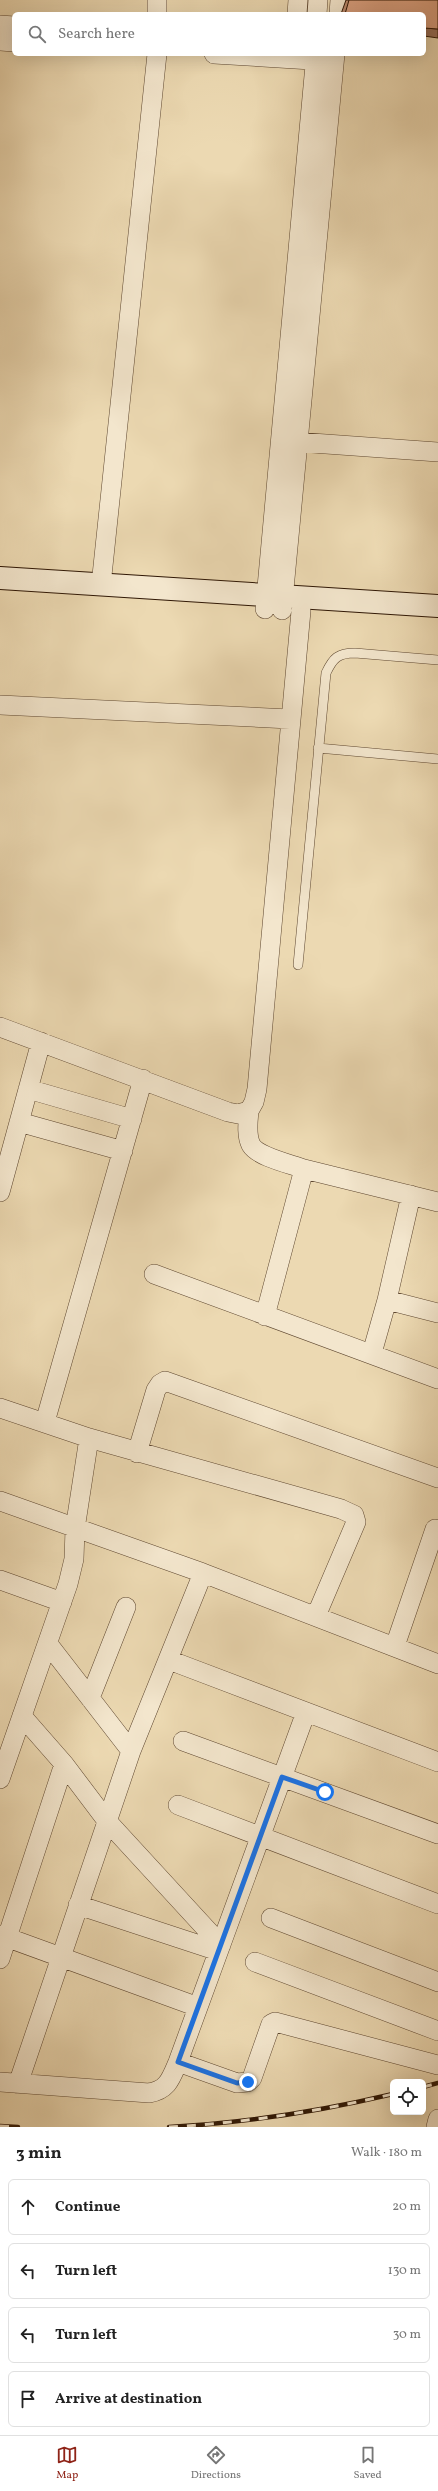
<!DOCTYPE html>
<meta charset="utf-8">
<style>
body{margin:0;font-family:Vollkorn,serif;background:#f2f2f2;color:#222}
.controls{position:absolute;right:12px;bottom:12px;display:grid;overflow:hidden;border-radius:6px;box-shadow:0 4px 16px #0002}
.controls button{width:36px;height:36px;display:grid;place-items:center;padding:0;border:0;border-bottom:1px solid #e0e0e0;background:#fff;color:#222;font:20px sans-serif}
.stop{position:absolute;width:12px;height:12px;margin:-9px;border:3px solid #1a73e8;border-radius:50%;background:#fff}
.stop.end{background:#1a73e8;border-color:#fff;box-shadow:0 1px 4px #0008}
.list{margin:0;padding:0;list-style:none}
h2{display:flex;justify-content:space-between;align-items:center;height:52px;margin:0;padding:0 16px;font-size:17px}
h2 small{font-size:13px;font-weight:400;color:#767676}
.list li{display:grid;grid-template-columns:26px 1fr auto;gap:12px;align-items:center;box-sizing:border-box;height:56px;margin:0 8px 8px;padding:0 8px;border:1px solid #e0e0e0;border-radius:6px}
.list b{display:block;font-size:15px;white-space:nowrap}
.list em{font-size:13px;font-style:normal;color:#767676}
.icon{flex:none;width:22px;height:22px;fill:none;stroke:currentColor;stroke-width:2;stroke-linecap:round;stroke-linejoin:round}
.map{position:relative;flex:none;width:438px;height:2127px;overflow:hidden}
.search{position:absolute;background:#fff;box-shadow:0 4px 16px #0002;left:12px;right:12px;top:12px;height:44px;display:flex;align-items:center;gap:10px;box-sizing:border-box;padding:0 14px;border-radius:6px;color:#767676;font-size:15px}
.sheet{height:308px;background:#fff}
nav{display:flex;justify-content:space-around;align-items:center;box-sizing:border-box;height:56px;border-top:1px solid #e0e0e0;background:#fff;font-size:11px;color:#767676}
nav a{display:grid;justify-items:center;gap:2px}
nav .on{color:#8f2418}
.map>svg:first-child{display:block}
</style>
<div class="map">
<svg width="438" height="2127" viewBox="0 0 438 2127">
<rect width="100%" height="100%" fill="#ecd9b2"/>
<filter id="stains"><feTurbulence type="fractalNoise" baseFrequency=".005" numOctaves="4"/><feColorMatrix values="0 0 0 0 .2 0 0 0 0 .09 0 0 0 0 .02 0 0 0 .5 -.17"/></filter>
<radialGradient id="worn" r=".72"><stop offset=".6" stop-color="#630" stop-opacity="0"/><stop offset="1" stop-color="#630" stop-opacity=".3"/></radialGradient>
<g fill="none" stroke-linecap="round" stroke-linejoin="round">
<g stroke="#5e4730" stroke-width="10">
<path id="lane" d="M318 748 438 759
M298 965 326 673C333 658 338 653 355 653L438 660"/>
</g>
<g stroke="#5e4730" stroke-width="20">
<path id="street" d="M157 14V0
M297 14 298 0
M317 14 318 0
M339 14 340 0
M0 25 14 26
M0 41 14 42
M214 54 328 61
M298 442 438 452
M101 585 157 54
M265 609 316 54
M282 610 335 54
M0 705 290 719
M0 1027 228 1112 238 1114 249 1111 254 1102 257 1089 301 611
M28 1089 132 1119
M249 1111C248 1122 246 1135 251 1145 258 1157 291 1164 304 1169
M19 1122 123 1151
M0 1192 41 1042
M154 1274 438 1379
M387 1300 438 1313
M265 1316 304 1169 438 1202
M372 1353 387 1300 411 1195
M0 1408 89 1438 75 1529 74 1559 68 1584 0 1779
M45 1422 143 1079
M89 1438 341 1509 354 1515 356 1522 316 1616
M137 1453 156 1390 160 1384 165 1381 438 1478
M0 1501 203 1573 438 1664
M0 1580 62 1602
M49 1645 131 1751
M395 1646 435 1529
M169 1660 438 1762
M90 1698 126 1607
M22 1716 64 1764 107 1821 221 1945
M183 1741 438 1834
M178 1805 438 1904
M78 1905 218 1951
M271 1918 438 1982
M0 1935 198 2007
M0 1959 64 1764
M255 1962 438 2031
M178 2062 237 2083 248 2082 252 2078 271 2024 275 2022 438 2065
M0 2082 149 2093C168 2090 171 2078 178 2062L306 1712
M18 2084 131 1751 203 1573
M436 2127 438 2119"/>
</g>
<g stroke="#2e1604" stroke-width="24">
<path id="secondary" d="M0 578 438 606"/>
</g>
<use href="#lane" stroke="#f3e6cd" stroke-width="9"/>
<use href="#street" stroke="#f3e6cd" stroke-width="19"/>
<use href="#secondary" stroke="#f3e6cd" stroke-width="22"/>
<g stroke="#2e1604" stroke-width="4.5">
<path id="rail" d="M423 2087 438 2083
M0 2126 18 2127
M169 2127C244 2123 321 2111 393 2094"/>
</g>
<use href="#rail" stroke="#f3e6cd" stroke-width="3" stroke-dasharray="9" stroke-linecap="butt"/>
</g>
<path fill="#bb896d" stroke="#2e1604" d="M346 0H438L424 14H341Z"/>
<path fill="#986f59" stroke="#2e1604" d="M424 28 438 29V38L424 36Z"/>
<path fill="#d99f7f" stroke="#2e1604" d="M349 0H438V29L424 28V14H345Z"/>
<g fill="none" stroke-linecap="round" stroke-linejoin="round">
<path stroke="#1a73e8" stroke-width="5" d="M248 2082 237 2083 178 2062 282 1777 325 1792"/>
</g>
<rect width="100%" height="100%" filter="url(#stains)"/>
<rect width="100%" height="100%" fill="url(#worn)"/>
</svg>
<div class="controls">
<button><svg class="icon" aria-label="locate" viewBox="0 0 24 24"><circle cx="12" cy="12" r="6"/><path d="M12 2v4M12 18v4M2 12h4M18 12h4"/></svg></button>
</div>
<div class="stop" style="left:325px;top:1792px"></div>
<div class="stop end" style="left:248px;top:2082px"></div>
<div class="search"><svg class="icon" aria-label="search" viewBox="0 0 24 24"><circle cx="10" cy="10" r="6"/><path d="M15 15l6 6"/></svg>Search here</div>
</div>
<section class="sheet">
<h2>3 min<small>Walk · 180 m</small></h2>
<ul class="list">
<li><svg class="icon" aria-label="ahead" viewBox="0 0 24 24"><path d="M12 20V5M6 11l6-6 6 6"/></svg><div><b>Continue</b></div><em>20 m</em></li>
<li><svg class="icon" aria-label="left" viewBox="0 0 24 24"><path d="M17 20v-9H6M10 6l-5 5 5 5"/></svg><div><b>Turn left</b></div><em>130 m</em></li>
<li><svg class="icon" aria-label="left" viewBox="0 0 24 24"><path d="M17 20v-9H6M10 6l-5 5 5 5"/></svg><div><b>Turn left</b></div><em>30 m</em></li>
<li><svg class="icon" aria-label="arrive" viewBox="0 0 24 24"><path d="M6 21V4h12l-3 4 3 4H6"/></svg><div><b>Arrive at destination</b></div></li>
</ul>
</section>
<nav>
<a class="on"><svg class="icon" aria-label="map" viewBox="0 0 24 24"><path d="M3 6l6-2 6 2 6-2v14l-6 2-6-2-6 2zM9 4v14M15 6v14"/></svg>Map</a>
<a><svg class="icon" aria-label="directions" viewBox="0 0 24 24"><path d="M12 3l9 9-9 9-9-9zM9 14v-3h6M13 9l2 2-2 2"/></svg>Directions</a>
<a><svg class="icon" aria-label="saved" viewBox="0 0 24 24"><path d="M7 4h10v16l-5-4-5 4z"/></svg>Saved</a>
</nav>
